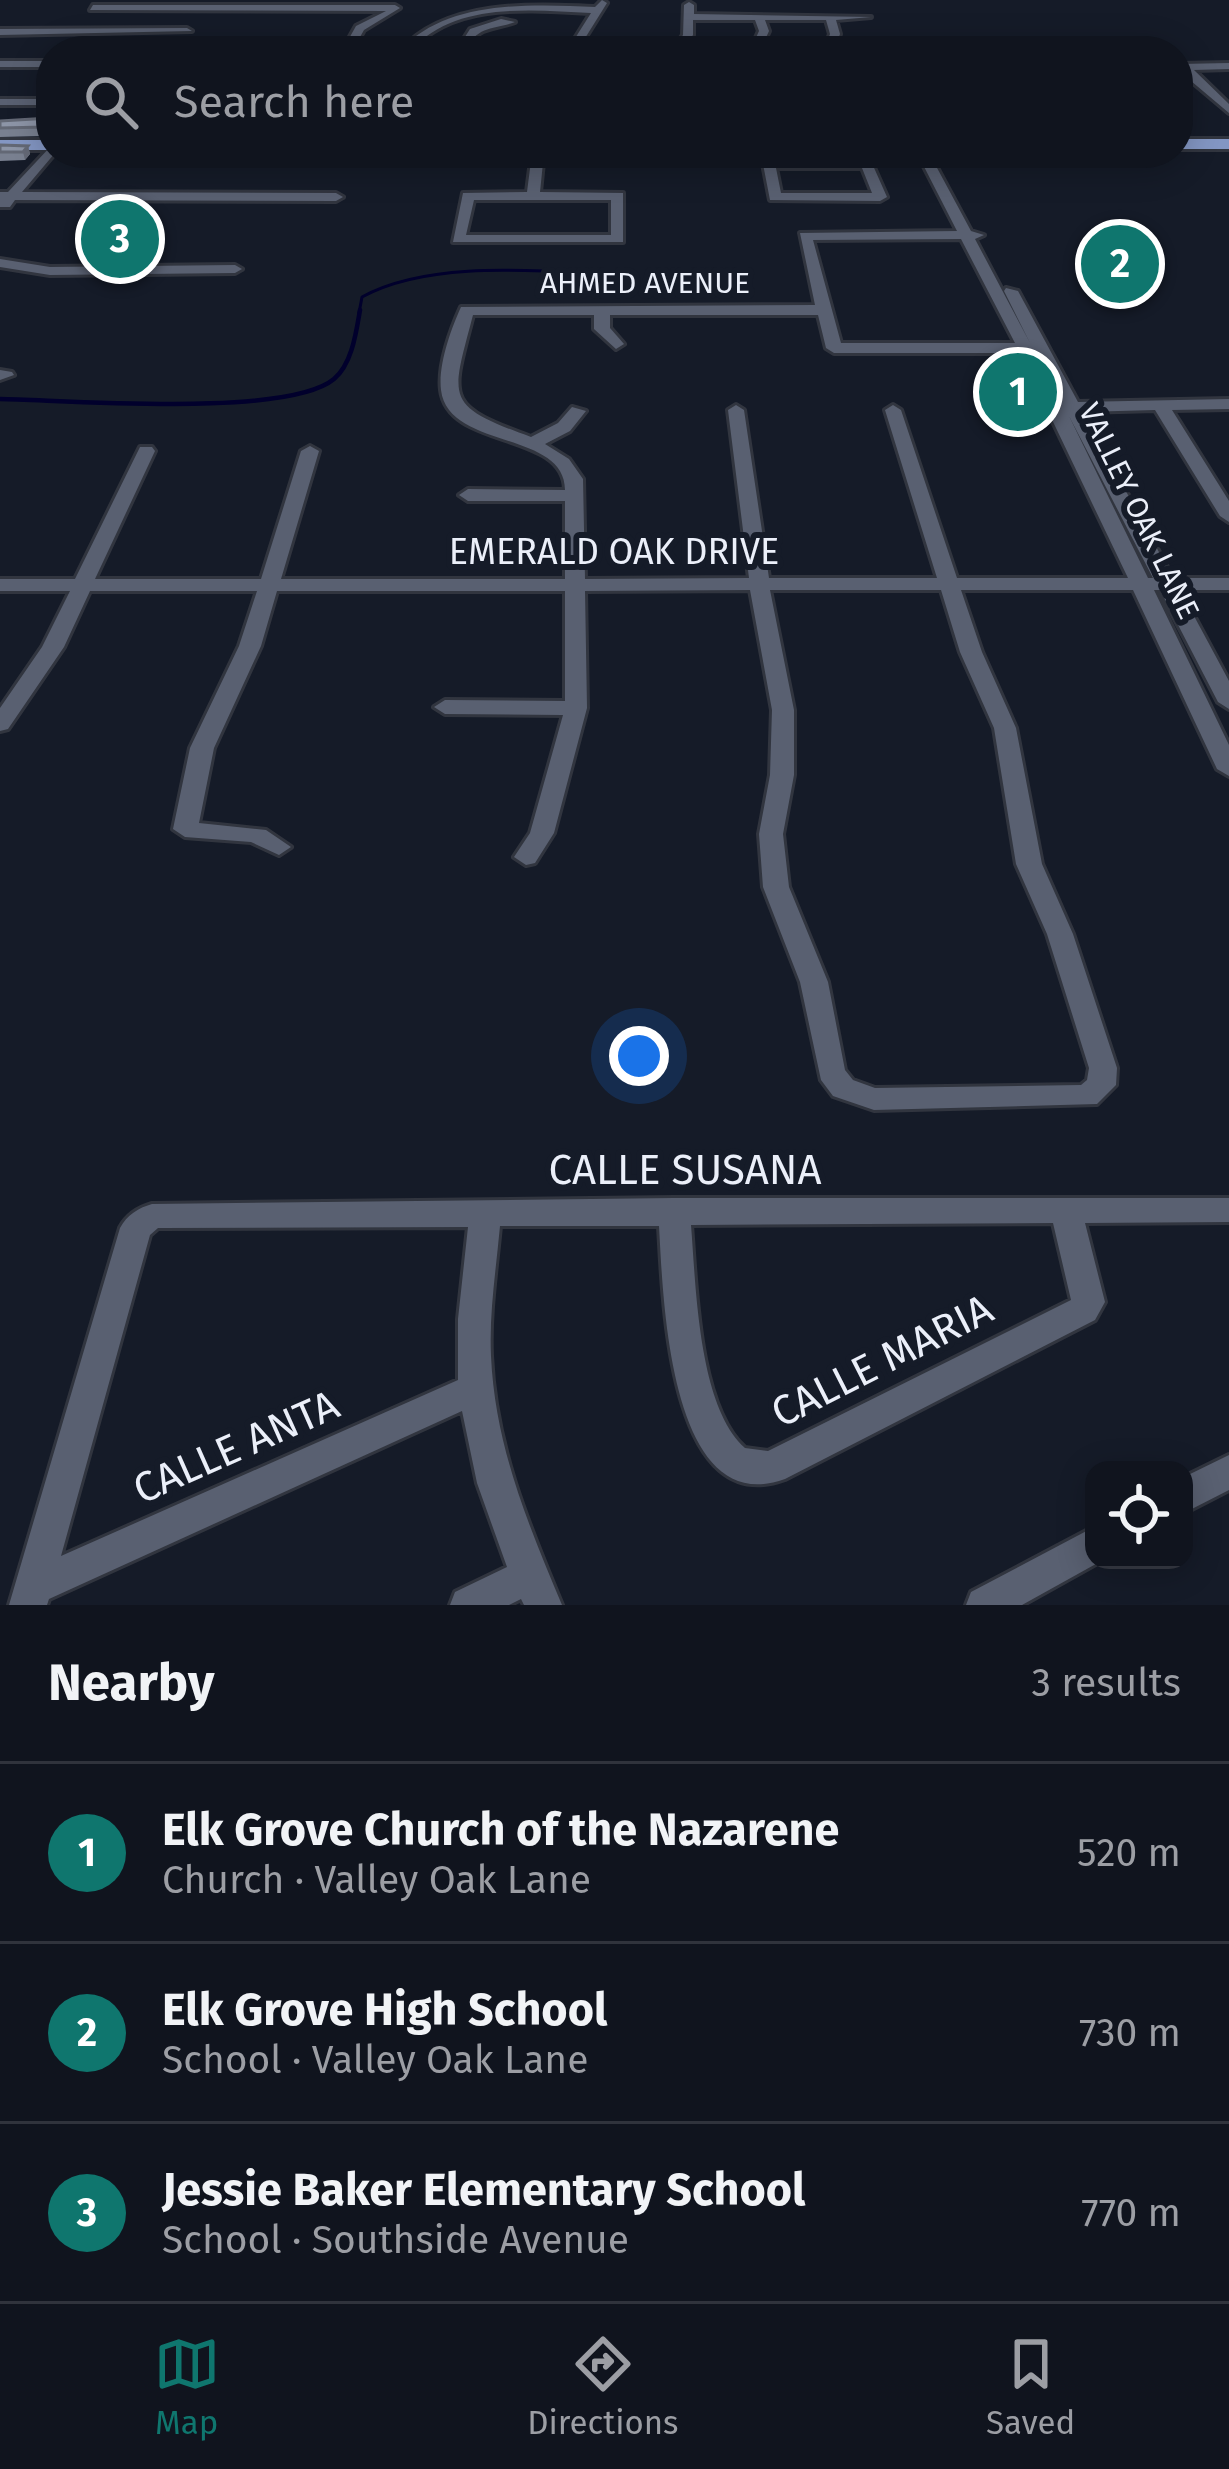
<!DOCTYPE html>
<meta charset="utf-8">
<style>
body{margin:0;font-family:"Fira Sans",sans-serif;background:#1e212b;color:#f1f3f6}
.controls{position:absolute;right:36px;bottom:36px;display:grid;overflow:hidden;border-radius:24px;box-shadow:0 6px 30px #0003}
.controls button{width:108px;height:108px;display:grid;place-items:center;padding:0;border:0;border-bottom:3px solid #30333c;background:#10141e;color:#f1f3f6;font:60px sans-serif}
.you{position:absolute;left:639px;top:1056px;width:42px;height:42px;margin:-30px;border:9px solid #fff;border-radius:50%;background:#1a73e8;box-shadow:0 0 0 18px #1a73e833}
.badge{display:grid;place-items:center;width:78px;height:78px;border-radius:50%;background:#0f766e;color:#fff;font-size:39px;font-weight:700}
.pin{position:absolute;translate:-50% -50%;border:6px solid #fff;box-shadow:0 3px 12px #0006}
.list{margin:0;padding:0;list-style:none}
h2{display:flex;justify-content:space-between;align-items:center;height:156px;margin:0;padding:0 48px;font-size:51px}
h2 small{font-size:39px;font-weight:400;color:#9c9ea4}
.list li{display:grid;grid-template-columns:78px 1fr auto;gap:36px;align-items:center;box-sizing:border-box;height:180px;padding:0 48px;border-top:3px solid #30333c}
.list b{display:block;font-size:45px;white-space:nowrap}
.list p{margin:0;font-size:39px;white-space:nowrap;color:#9c9ea4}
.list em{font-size:39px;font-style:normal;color:#9c9ea4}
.icon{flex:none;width:66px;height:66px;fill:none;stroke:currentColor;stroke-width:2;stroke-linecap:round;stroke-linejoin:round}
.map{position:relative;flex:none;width:1229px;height:1605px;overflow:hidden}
.search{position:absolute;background:#10141e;box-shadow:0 6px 30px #0003;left:36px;right:36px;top:36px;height:132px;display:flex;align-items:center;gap:30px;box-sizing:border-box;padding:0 42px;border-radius:48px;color:#9c9ea4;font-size:45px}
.sheet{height:696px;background:#10141e}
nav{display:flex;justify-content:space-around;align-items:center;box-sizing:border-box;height:168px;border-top:3px solid #30333c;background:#10141e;font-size:33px;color:#9c9ea4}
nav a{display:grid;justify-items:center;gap:6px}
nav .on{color:#0f766e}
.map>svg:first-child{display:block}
</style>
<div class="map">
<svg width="1229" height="1605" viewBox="0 0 1229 1605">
<rect width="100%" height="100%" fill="#151b28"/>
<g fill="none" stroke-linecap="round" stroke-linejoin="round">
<path stroke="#01002c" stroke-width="3" d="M359 313 362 297C435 257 553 273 635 275"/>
<path stroke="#01002c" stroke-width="4.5" d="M0 399C67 400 287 418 334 379 352 364 356 333 360 310"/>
<g stroke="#31353f" stroke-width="6">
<path id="minor" d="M602 0 607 3 577 51H567L591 13C532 10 453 1 411 51H400C445 0 530 4 595 7Z
M689 2 694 5V14L871 17 836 20 840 34 834 51H824L830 34 826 20H765L769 31 760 51H750L759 31 755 20H693V35L682 51H672L683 35 684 5Z
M93 5H395L400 8 364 30 352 51H342L356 26 386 11 90 10Z
M501 19 515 22C494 30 476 25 466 51H456L470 29Z
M0 29 187 28 192 31 0 35Z
M0 61H51V67H0Z
M1229 63V69L1194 70 1229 104V113L1178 70 1180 64Z
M0 99H51V105H0Z
M51 146V153H55L22 192 336 193 343 197 336 201 15 200 10 207H0V192H8Z
M532 153H544L540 192 623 193V242H453L463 193 527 192ZM474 200H611V235H466Z
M917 153H929L971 231 984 235 975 239 1030 343 1004 291 1006 288 1018 291 1078 402 1229 399V409L1172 410 1229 501V522L1220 516 1155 410 1083 412 1173 578H1229V590H1180L1229 681V709L1218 702 1160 590H1154L1229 745V776L1217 769 1133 590H961L982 652 1016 728 1042 864 1073 934 1117 1068 1116 1085 1097 1104 874 1110 833 1096 821 1080 800 982 763 887 759 834 770 775 772 710 750 590 585 591 587 708 554 833 535 863 526 865 514 857 530 833 563 715 445 714 434 707 445 700 565 701V591H277L261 646 214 748 199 823 266 830 291 847 279 855 251 842 185 837 173 829 190 748 239 646 257 591H90L64 647 8 729 0 731V708L42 647 70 591H0V579H75L140 447H152L155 451 95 579H261L301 451 310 446 319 451 281 579H565V501H468L459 495 468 489 565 490C565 430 448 450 441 390 438 365 451 329 461 307L815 305 800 233 957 231ZM961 239 1015 343H841L813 240ZM473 315H594V329L616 349 624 344 610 328V315H818L826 348 834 353H1020L1128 578H957L901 410 893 405 885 410 937 578H769L744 410 736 405 728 410 749 578 585 579 583 479 569 459 545 444 570 431 586 411 572 407 558 423 531 437C443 405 451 400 473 315ZM1069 416 1153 578H1148ZM770 590H941L960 652 994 728 1016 864 1047 934 1089 1068 1087 1080 1081 1085 875 1088 853 1080 845 1070 828 982 789 887 783 834 794 775V710Z
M769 160 871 161 887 197 880 201 770 200 763 164ZM776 168H862L872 193H781Z
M0 259 50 267 235 265 242 269 235 273 50 275 0 267Z
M0 370 12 372 14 375 0 380Z
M674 1198H1229V1222L1085 1223 1105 1302 1095 1320 785 1479C668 1522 663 1293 659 1226H500C496 1270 489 1313 491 1356 495 1446 528 1524 562 1605H524L521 1599 509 1605H450L455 1592 507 1567 477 1483 462 1411 49 1599 47 1605H9L120 1228C127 1215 138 1208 152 1204ZM1053 1223 1071 1300 768 1451 745 1448C698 1406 696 1286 691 1225ZM468 1227 458 1319V1380L61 1556 150 1235 158 1228Z
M1229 1455V1490L1184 1513V1477Z
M1094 1527V1560H1103L1022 1605H966L971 1592Z"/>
</g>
<g stroke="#31353f" stroke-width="6">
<path id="major" d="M1178 139H1229V149H1178Z
M0 140H51V150H0Z"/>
</g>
<use href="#minor" fill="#596071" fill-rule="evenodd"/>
<use href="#major" fill="#8396c3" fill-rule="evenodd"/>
</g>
<path fill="#798090" d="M51 118 46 136 0 137V121Z
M0 145 28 146 30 154 25 160 0 161Z"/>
<path fill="#636875" d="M51 120V130L46 136 45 127Z
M28 146 30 154 25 160 23 152Z"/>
<path fill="#8d95a7" stroke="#636875" stroke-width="3" d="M51 118 45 127 0 128V121Z
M0 145 28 146 23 152H0Z"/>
<g text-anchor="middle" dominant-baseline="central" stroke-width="12" stroke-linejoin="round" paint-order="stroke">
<g font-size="30" fill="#ebeff9" stroke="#151b28">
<text x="645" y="283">AHMED AVENUE</text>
<text transform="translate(1139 511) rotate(64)">VALLEY OAK LANE</text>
</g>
<g font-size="36" fill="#ebeff9" stroke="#151b28">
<text x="614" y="552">EMERALD OAK DRIVE</text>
</g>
<g font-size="42" fill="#ebeff9" stroke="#151b28">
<text x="685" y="1170">CALLE SUSANA</text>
<text transform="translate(882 1361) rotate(-27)">CALLE MARIA</text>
<text transform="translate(236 1447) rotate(-24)">CALLE ANTA</text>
</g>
</g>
</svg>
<div class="controls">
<button><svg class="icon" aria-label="locate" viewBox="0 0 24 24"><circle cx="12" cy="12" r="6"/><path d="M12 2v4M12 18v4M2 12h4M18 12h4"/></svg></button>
</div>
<div class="you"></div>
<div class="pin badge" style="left:1018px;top:392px">1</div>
<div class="pin badge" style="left:1120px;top:264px">2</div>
<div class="pin badge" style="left:120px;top:239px">3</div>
<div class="search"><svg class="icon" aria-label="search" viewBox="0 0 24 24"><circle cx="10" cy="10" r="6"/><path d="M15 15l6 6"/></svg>Search here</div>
</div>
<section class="sheet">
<h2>Nearby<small>3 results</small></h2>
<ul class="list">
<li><span class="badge">1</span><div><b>Elk Grove Church of the Nazarene</b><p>Church · Valley Oak Lane</p></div><em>520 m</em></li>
<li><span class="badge">2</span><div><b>Elk Grove High School</b><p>School · Valley Oak Lane</p></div><em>730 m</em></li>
<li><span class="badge">3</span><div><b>Jessie Baker Elementary School</b><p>School · Southside Avenue</p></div><em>770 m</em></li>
</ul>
</section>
<nav>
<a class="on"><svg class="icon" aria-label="map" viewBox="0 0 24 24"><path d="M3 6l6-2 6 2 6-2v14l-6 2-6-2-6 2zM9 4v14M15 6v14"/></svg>Map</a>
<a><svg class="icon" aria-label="directions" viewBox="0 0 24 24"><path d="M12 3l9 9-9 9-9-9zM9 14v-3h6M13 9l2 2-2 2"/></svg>Directions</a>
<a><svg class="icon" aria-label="saved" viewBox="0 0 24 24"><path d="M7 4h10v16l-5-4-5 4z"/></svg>Saved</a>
</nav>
